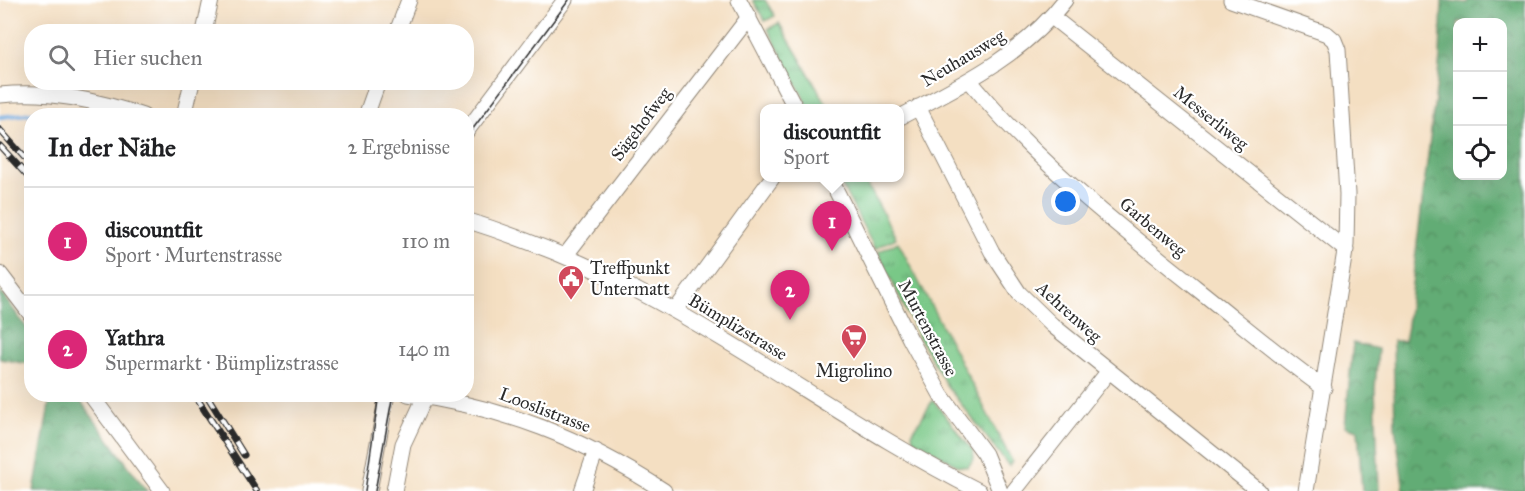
<!DOCTYPE html>
<html lang="de">
<meta charset="utf-8">
<style>
body{margin:0;font-family:"IM FELL Great Primer",serif;background:#f2f2f2;color:#202124}
.controls{position:absolute;right:18px;top:18px;display:grid;overflow:hidden;border-radius:12px;box-shadow:0 6px 24px #0002}
.controls button{width:54px;height:54px;display:grid;place-items:center;padding:0;border:0;border-bottom:2px solid #e0e0e0;background:#fff;color:#202124;font:30px sans-serif}
.you{position:absolute;left:1066px;top:202px;width:21px;height:21px;margin:-15px;border:4px solid #fff;border-radius:50%;background:#1a73e8;box-shadow:0 0 0 9px #1a73e833}
.badge{display:grid;place-items:center;width:39px;height:39px;border-radius:50%;background:#db2777;color:#fff;font-size:20px;font-weight:700}
.pin{position:absolute;translate:-50% -50px;filter:drop-shadow(0 2px 3px #0008)}
.pin::after{content:'';position:absolute;top:32px;width:21px;height:18px;background:inherit;clip-path:polygon(0 0,100% 0,50% 100%)}
.popup{position:absolute;left:760px;top:104px;width:144px;height:78px;box-sizing:border-box;display:grid;place-content:center;border-radius:12px;background:#fff;filter:drop-shadow(0 2px 4px #0005);font-size:20px;white-space:nowrap;color:#757577}
.popup b{font-size:22px;color:#202124}
.popup::after{content:'';position:absolute;left:50%;top:100%;margin-left:-12px;border:12px solid transparent;border-top-color:#fff}
.list{margin:0;padding:0;list-style:none}
h2{display:flex;justify-content:space-between;align-items:center;height:78px;margin:0;padding:0 24px;font-size:26px}
h2 small{font-size:20px;font-weight:400;color:#757577}
.list li{display:grid;grid-template-columns:39px 1fr auto;gap:18px;align-items:center;box-sizing:border-box;height:108px;padding:0 24px;border-top:2px solid #e0e0e0}
.list b{display:block;font-size:22px;white-space:nowrap}
.list p{margin:0;font-size:20px;white-space:nowrap;color:#757577}
.list em{font-size:20px;font-style:normal;color:#757577}
.icon{flex:none;width:33px;height:33px;fill:none;stroke:currentColor;stroke-width:2;stroke-linecap:round;stroke-linejoin:round}
.map{position:relative;flex:none;width:1525px;height:491px;overflow:hidden}
.search{position:absolute;background:#fff;box-shadow:0 6px 24px #0002;left:24px;top:24px;width:450px;height:66px;display:flex;align-items:center;gap:15px;box-sizing:border-box;padding:0 21px;border-radius:24px;color:#757577;font-size:22px}
.panel{position:absolute;background:#fff;box-shadow:0 6px 24px #0002;left:24px;top:108px;width:450px;height:294px;border-radius:24px}
.map>svg:first-child{display:block}
</style>
<div class="map">
<svg width="1525" height="491" viewBox="0 0 1525 491">
<defs>
<pattern id="grass-tufts" width="24" height="20" patternUnits="userSpaceOnUse" patternTransform="scale(1.5)"><rect width="24" height="20" fill="#79c887"/><path d="M3 7l-1-3M5 7V3M7 7l1-3M15 17l-1-3M17 17v-4M19 17l1-3" fill="none" stroke="#63a36f"/></pattern>
<pattern id="forest-crowns" width="20" height="18" patternUnits="userSpaceOnUse" patternTransform="scale(1.5)"><rect width="20" height="18" fill="#62ac74"/><path d="M2 6a3 3 0 1 1 6 0M12 15a3 3 0 1 1 6 0" fill="none" stroke="#518c5f"/></pattern>
</defs>
<rect width="100%" height="100%" fill="#fff"/>
<filter id="ink" filterUnits="userSpaceOnUse"><feTurbulence type="fractalNoise" baseFrequency=".0167" numOctaves="2"/><feDisplacementMap in="SourceGraphic" scale="12" xChannelSelector="R" yChannelSelector="G"/><feConvolveMatrix kernelMatrix="1 2 1 2 8 2 1 2 1" color-interpolation-filters="sRGB"/></filter>
<filter id="wash" filterUnits="userSpaceOnUse"><feTurbulence type="fractalNoise" baseFrequency=".008" numOctaves="4" result="noise"/><feDisplacementMap in="SourceGraphic" scale="24" xChannelSelector="R" yChannelSelector="G"/><feGaussianBlur stdDeviation="1.35" result="paint"/><feColorMatrix in="noise" values="0 0 0 0 0 0 0 0 0 0 0 0 0 0 0 0 0 1.4 0 .05"/><feComposite in="paint" operator="in"/></filter>
<g filter="url(#wash)">
<rect width="100%" height="100%" fill="#f4dfc2"/>
<path fill="url(#grass-tufts)" stroke="#527a59" stroke-width="1.5" d="M753 0H765L775 16 765 21Z
M779 23 829 108H809L768 29Z
M838 178H864L896 238 875 249Z
M898 242 1012 461 1009 466 947 386 917 334 878 252Z
M933 400 973 451 974 458 968 467 958 466 913 439 912 433Z"/>
<path fill="url(#forest-crowns)" stroke="#466c50" stroke-width="1.5" fill-rule="evenodd" d="M1442 0 1467 3 1468 0H1525V491H1404L1395 426 1393 341H1405L1440 58ZM1502 22V176H1458V22Z
M0 291 31 334 30 364 0 359Z
M1353 343 1378 349 1375 389 1379 491H1362L1358 430 1345 426Z
M51 394 76 395 147 491H34Z"/>
<g fill="none" stroke-linecap="round" stroke-linejoin="round">
<path stroke="#6faae0" stroke-width="4.5" d="M0 117 35 113 68 116"/>
</g>
</g>
<g filter="url(#ink)">
<g fill="none" stroke-linecap="round" stroke-linejoin="round">
<g stroke="#908576" stroke-width="17">
<path id="minor" d="M739 0 796 109
M1231 0 1327 34 1334 40 1338 50 1347 194 1346 245 1306 491
M1052 17 1346 250
M204 32 211 0
M397 32 409 0
M970 81C1034 160 1116 224 1195 287 1238 321 1280 357 1324 388
M0 95C50 90 95 100 143 116
M918 107 992 252 1019 293 1052 325 1259 491
M184 116 192 82
M366 116 378 82
M900 117C961 85 1022 56 1065 0
M466 132 565 0
M830 178 910 339 941 395 985 454 1000 491
M466 220C526 239 583 262 638 291 755 352 861 432 979 491
M565 256 749 17
M0 274 32 316
M675 311 772 178
M90 394 162 491
M408 394C507 408 580 437 664 491
M369 491 387 394
M394 491 403 444 425 397
M582 491 596 451
M1014 491 1108 372"/>
</g>
<use href="#minor" stroke="#fff" stroke-width="15"/>
<path stroke="#2b2b2b" stroke-width="1.5" d="M466 138 569 0
M365 491 379 394
M375 491 393 394"/>
<g stroke="#2b2b2b" stroke-width="7">
<path id="rail" d="M0 130 32 166
M0 146 32 181
M194 394 257 491
M206 394 244 455"/>
</g>
<use href="#rail" stroke="#fff" stroke-width="4.5" stroke-dasharray="14" stroke-linecap="butt"/>
</g>
</g>
<defs>
<g id="civic-pin" transform="scale(1.35)"><path d="M0 17L-7.5 6A9.5 9.5 0 1 1 7.5 6Z" fill="#d1495b" stroke="#fff"/><path d="M-.6-6.5H3V-4.5H.6V-3L4-1V1h2V6H-6V1h2V-1L-.6-3ZM-1.2 2.5V6h2.4V2.5Z" fill="#fff"/></g>
<g id="supermarket-pin" transform="scale(1.35)"><path d="M0 17L-7.5 6A9.5 9.5 0 1 1 7.5 6Z" fill="#d1495b" stroke="#fff"/><path d="M-6-5.5h2.5l.6 2H6L4.5 2H-2.5L-4.4-4H-6ZM-1.5 3.2a1.3 1.3 0 1 0 .1 0ZM3 3.2a1.3 1.3 0 1 0 .1 0Z" fill="#fff"/></g>
</defs>
<g fill-rule="evenodd">
<use href="#civic-pin" x="571" y="278"/>
<use href="#supermarket-pin" x="854" y="337"/>
</g>
<g text-anchor="middle" dominant-baseline="central" stroke-width="4.5" stroke-linejoin="round" paint-order="stroke">
<g font-size="18" fill="#2b2b2b" stroke="#fff">
<text transform="translate(963 58) rotate(-31)">Neuhausweg</text>
<text transform="translate(1211 118) rotate(39)">Messerliweg</text>
<text transform="translate(641 124) rotate(-53)">Sägehofweg</text>
<text transform="translate(1153 227) rotate(40)">Garbenweg</text>
<text transform="translate(1069 312) rotate(42)">Aehrenweg</text>
<text transform="translate(738 327) rotate(31)">Bümplizstrasse</text>
<text transform="translate(928 328) rotate(62)">Murtenstrasse</text>
<text transform="translate(545 410) rotate(21)">Looslistrasse</text>
</g>
<g font-size="18" fill="#2b2b2b" stroke="#fff" text-anchor="start">
<text x="590" y="268">Treffpunkt<tspan x="590" dy="21">Untermatt</tspan></text>
<text x="854" y="371" text-anchor="middle">Migrolino</text>
</g>
</g>
</svg>
<div class="controls">
<button>+</button>
<button>−</button>
<button><svg class="icon" aria-label="locate" viewBox="0 0 24 24"><circle cx="12" cy="12" r="6"/><path d="M12 2v4M12 18v4M2 12h4M18 12h4"/></svg></button>
</div>
<div class="you"></div>
<div class="pin badge" style="left:832px;top:251px">1</div>
<div class="popup"><b>discountfit</b>Sport</div>
<div class="pin badge" style="left:790px;top:320px">2</div>
<div class="search"><svg class="icon" aria-label="search" viewBox="0 0 24 24"><circle cx="10" cy="10" r="6"/><path d="M15 15l6 6"/></svg>Hier suchen</div>
<section class="panel">
<h2>In der Nähe<small>2 Ergebnisse</small></h2>
<ul class="list">
<li><span class="badge">1</span><div><b>discountfit</b><p>Sport · Murtenstrasse</p></div><em>110 m</em></li>
<li><span class="badge">2</span><div><b>Yathra</b><p>Supermarkt · Bümplizstrasse</p></div><em>140 m</em></li>
</ul>
</section>
</div>
